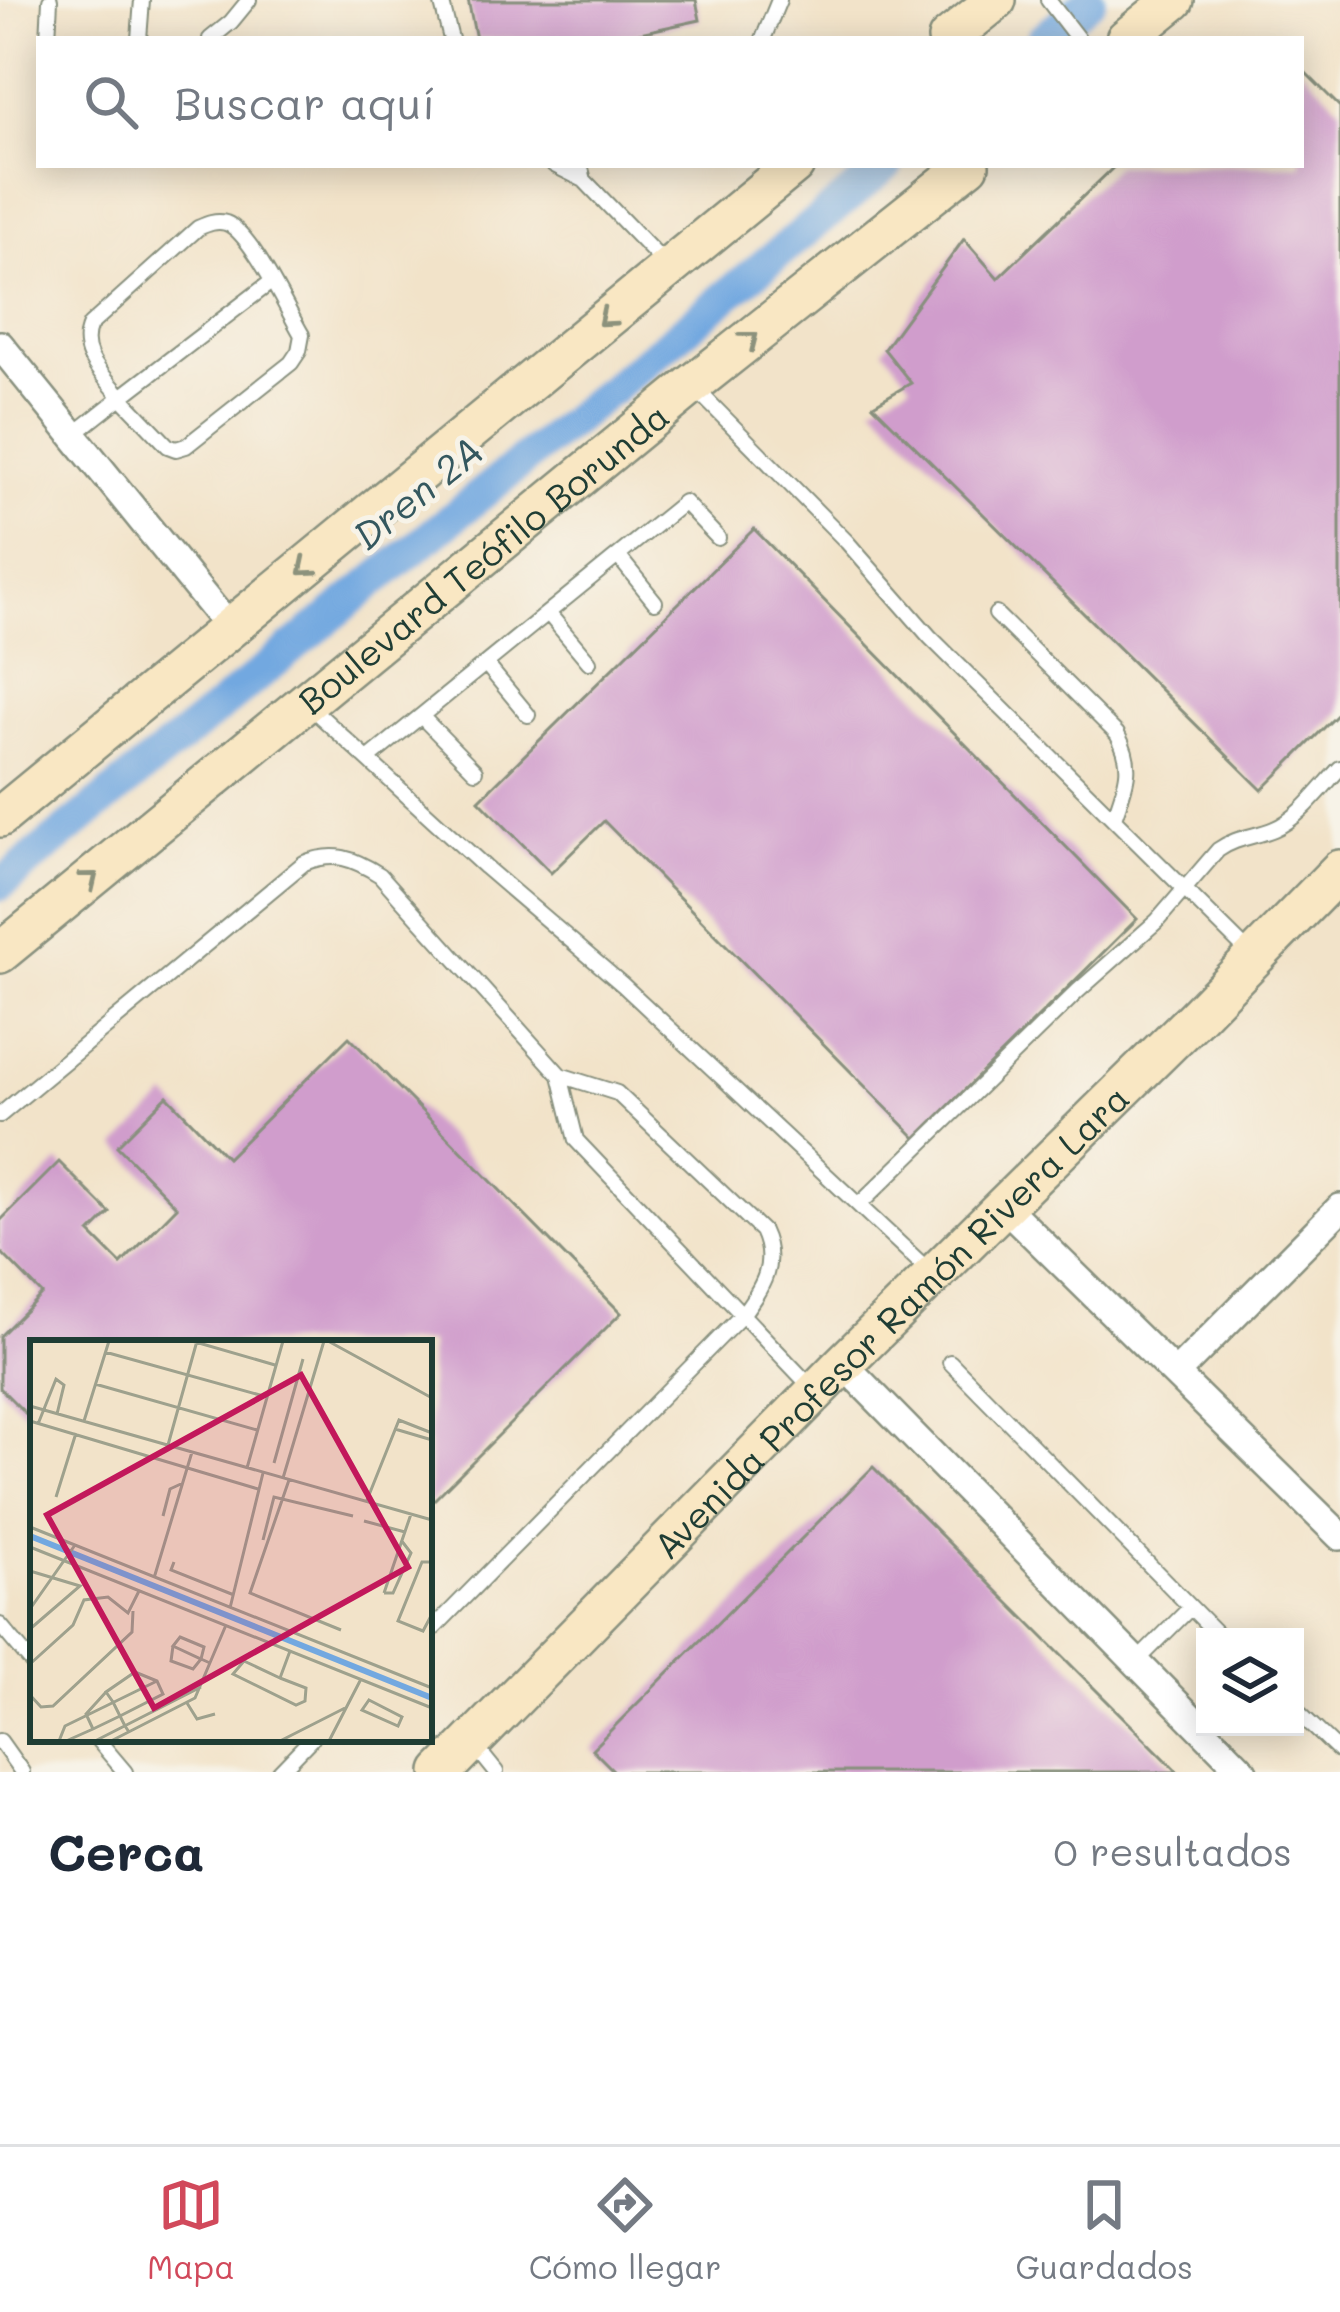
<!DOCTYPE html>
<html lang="es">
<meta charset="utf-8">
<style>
body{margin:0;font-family:Mali,sans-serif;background:#f6f6f7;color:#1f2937}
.controls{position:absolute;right:36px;bottom:36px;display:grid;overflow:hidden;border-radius:0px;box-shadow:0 6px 30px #0003}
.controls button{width:108px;height:108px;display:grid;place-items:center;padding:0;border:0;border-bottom:3px solid #e0e1e3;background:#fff;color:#1f2937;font:60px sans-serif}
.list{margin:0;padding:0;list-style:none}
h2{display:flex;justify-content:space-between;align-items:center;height:156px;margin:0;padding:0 48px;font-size:51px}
h2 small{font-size:39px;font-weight:400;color:#747a83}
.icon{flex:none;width:66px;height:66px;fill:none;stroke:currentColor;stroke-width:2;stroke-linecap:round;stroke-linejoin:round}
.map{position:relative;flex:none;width:1340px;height:1772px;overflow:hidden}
.search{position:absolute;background:#fff;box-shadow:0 6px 30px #0003;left:36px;right:36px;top:36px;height:132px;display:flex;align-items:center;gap:30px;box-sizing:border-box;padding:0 42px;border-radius:0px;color:#747a83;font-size:45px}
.sheet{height:372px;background:#fff}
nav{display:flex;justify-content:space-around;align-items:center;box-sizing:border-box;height:168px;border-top:3px solid #e0e1e3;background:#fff;font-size:33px;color:#747a83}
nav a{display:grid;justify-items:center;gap:6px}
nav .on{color:#d1495b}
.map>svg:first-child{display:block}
</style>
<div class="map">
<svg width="1340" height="1772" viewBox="0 0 1340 1772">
<rect width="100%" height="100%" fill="#f7f3e8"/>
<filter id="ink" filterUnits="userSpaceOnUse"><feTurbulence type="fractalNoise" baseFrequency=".00833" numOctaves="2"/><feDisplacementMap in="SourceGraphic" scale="24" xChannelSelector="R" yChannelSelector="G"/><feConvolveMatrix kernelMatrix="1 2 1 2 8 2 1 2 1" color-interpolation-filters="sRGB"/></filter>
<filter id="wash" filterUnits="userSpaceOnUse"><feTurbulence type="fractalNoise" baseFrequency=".004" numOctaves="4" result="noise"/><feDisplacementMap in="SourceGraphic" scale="48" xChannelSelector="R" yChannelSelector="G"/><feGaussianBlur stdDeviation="2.7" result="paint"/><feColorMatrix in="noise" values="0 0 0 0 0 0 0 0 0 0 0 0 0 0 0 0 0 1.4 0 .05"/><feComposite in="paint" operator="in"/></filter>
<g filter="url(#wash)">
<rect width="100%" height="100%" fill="#f2e3c9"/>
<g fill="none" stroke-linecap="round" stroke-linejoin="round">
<path stroke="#72a8e0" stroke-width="33" d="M1042 39 1090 0
M0 885 887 165"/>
</g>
<g id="blocks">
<path fill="#d09dcc" d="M468 0H696L700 20 612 39H476Z
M1301 68 1340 107V712L1262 790 873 405 911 383 884 349 964 239 998 278 1116 165H1301Z
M754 529 1137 919 916 1138 604 821 551 873 479 800Z
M349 1037 621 1313 429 1505V1343H33V1421L0 1388V1336L42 1294 0 1251V1221L59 1162 110 1213 90 1233 121 1264 177 1207 117 1146 167 1096 227 1158Z
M873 1467 1178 1772H615L592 1749Z"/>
</g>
</g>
<g filter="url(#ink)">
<use href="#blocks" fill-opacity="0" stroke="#88907e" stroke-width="3"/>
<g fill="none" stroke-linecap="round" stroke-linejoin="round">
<g stroke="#88907e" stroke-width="18">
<path id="service" d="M441 0 451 39
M1048 0 1078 39
M48 39 50 0
M139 39 142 0
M210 39 231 22 249 0
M763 39 779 0
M554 165 584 180
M580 165 584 180 665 264
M696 389 847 542 930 637 1251 955
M73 435 121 397C104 375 77 354 90 325L198 228C207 224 216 220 226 223 251 232 287 310 302 335L299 351 291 363 186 446 176 449 168 446 121 397 271 282
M618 556 655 602
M548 613 589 662
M996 614 1117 734C1136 767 1125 785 1114 818
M486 664 528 715
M307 704 485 867 623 985 929 1271
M421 716 475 771
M368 759 684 502 718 538
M0 1115 304 863C335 851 353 858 380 875L560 1075 576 1140 812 1388
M859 1205 1078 991 1157 921 1218 850C1236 837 1255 837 1274 829 1300 818 1321 788 1340 768
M950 1362 1220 1637
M0 1625 33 1664
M434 1628 742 1315C762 1287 778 1265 762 1231L617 1093 560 1075
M1136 1662 1190 1608
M1295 1709 1340 1752
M97 1739 125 1772
M0 1741 22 1772
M475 1746 496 1772
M279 1772 311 1739"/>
</g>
<g stroke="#88907e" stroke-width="32">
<path id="minor" d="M0 345 231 630
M1004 1206 1340 1536
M843 1364 1244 1772
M1176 1373 1340 1208"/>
</g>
<g stroke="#88907e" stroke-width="44">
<g id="secondary">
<path d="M948 39 996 0"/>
<path d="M1126 39 1174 0"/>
<path d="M0 817 794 165"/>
<path id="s1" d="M0 953 692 385 969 165"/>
<path id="s2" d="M442 1772 843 1364 1195 1018 1340 870"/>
</g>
</g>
<use href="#service" stroke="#fff" stroke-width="14"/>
<use href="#minor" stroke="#fff" stroke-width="27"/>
<use href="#secondary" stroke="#f9e7c3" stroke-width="39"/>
</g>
<defs><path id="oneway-chevron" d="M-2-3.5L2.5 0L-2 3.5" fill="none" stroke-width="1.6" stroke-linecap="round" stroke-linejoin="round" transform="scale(3)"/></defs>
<g stroke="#8c927c">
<use href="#oneway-chevron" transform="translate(606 319) rotate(140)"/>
<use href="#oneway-chevron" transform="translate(750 339) rotate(-38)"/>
<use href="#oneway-chevron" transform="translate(306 568) rotate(140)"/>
<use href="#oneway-chevron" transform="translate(90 879) rotate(-39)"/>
</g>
</g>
<g text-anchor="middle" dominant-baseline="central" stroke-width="10" stroke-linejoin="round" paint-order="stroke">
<g font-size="36" fill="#1f3d34" stroke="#f7f3e8">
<text stroke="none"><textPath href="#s1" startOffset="624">Boulevard Teófilo Borunda</textPath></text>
<text stroke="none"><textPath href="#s2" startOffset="636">Avenida Profesor Ramón Rivera Lara</textPath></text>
</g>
<g font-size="39" font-style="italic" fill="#34585f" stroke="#f7f3e8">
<text transform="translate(417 492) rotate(-39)">Dren 2A</text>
</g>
</g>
<g transform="translate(30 1340)">
<rect width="402" height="402" fill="#f2e3c9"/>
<path fill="none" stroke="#72a8e0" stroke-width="6" d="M0 196 402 358"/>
<path fill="none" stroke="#9ea18d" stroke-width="3" d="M162 1 245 25M298 1 402 58M75 12 237 57M0 19V56M65 44 227 90M0 66 402 180M0 81 228 149M54 81 79 1M8 84 26 39 34 45 27 74M365 89 402 100M138 105 167 1M244 123 273 19M217 128 253 1M253 138 294 1M259 140 220 253 311 290M26 157 46 93M337 160 369 80 402 93M133 176 140 149 153 143M334 181 375 192M0 187 402 348M233 200 244 157 323 176M0 207 402 368M144 222 141 230 204 255M402 222H392L368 281 393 291 402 274M0 231 50 246 0 289M124 238 162 112M354 253 381 174M354 253H363L381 213 371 200M200 268 233 133M0 269 45 205M150 297 174 307 171 319 143 306ZM143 306 141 321 163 329 171 319 180 323M0 324 43 285 54 260 78 257 98 273 109 251M250 338 276 348 275 361 266 365 203 334 214 321 250 338 260 311M0 355 11 367 23 366 102 292 103 271M339 360 372 377 368 386 332 370ZM157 363 167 379 185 374M63 389 56 374 76 352M29 401 35 386 127 341M36 401 63 389 90 376 133 354 127 341 105 332 76 352 83 362 95 386 99 392M65 401 171 347M81 401 165 358 196 285M250 401 315 368M299 401 331 339"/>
<path fill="#c2185b" fill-opacity="0.15" stroke="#c2185b" stroke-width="6" d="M271 35 378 227 124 368 17 175Z"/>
<rect width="402" height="402" fill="none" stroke="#1f3d34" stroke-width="6"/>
</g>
</svg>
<div class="controls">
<button><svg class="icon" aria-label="layers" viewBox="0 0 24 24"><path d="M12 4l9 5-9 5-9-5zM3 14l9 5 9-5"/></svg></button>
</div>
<div class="search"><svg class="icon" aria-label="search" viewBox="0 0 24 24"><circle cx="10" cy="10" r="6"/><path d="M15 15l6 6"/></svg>Buscar aquí</div>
</div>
<section class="sheet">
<h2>Cerca<small>0 resultados</small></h2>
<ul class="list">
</ul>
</section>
<nav>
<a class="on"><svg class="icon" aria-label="map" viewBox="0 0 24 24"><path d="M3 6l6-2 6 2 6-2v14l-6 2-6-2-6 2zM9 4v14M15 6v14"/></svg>Mapa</a>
<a><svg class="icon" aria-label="directions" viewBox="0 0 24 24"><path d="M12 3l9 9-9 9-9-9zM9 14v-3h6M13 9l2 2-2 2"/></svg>Cómo llegar</a>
<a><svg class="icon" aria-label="saved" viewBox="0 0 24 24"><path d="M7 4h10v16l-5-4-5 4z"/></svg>Guardados</a>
</nav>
